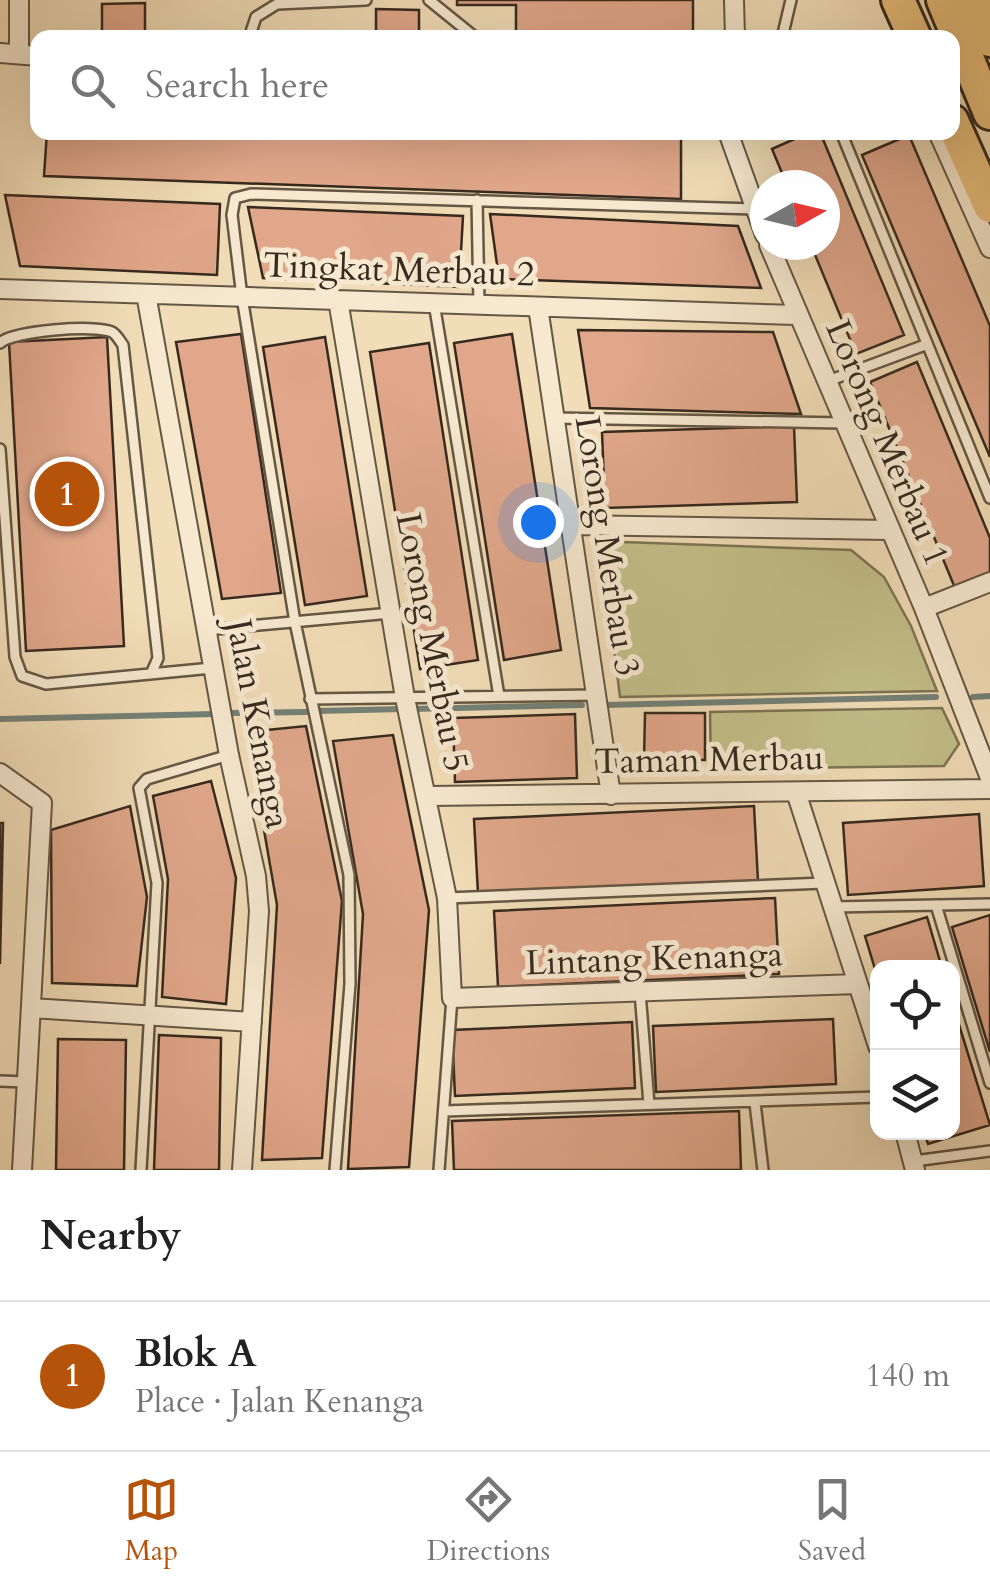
<!DOCTYPE html>
<meta charset="utf-8">
<style>
body{margin:0;font-family:Cardo,serif;background:#f2f2f2;color:#222}
.controls{position:absolute;right:30px;bottom:30px;display:grid;overflow:hidden;border-radius:20px;box-shadow:0 10px 40px #0002}
.controls button{width:90px;height:90px;display:grid;place-items:center;padding:0;border:0;border-bottom:2px solid #e0e0e0;background:#fff;color:#222;font:50px sans-serif}
.compass{position:absolute;left:750px;top:170px;width:90px;height:90px;border-radius:50%;background:#fff;box-shadow:0 10px 40px #0002;rotate:82deg}
.you{position:absolute;left:538px;top:522px;width:35px;height:35px;margin:-25px;border:8px solid #fff;border-radius:50%;background:#1a73e8;box-shadow:0 0 0 15px #1a73e833}
.badge{display:grid;place-items:center;width:65px;height:65px;border-radius:50%;background:#b45309;color:#fff;font-size:32px;font-weight:700}
.pin{position:absolute;translate:-50% -50%;border:5px solid #fff;box-shadow:0 2px 10px #0006}
.list{margin:0;padding:0;list-style:none}
h2{display:flex;justify-content:space-between;align-items:center;height:130px;margin:0;padding:0 40px;font-size:42px}
h2 small{font-size:32px;font-weight:400;color:#767676}
.list li{display:grid;grid-template-columns:65px 1fr auto;gap:30px;align-items:center;box-sizing:border-box;height:150px;padding:0 40px;border-top:2px solid #e0e0e0}
.list b{display:block;font-size:38px;white-space:nowrap}
.list p{margin:0;font-size:32px;white-space:nowrap;color:#767676}
.list em{font-size:32px;font-style:normal;color:#767676}
.icon{flex:none;width:55px;height:55px;fill:none;stroke:currentColor;stroke-width:2;stroke-linecap:round;stroke-linejoin:round}
.map{position:relative;flex:none;width:990px;height:1170px;overflow:hidden}
.search{position:absolute;background:#fff;box-shadow:0 10px 40px #0002;left:30px;right:30px;top:30px;height:110px;display:flex;align-items:center;gap:25px;box-sizing:border-box;padding:0 35px;border-radius:20px;color:#767676;font-size:38px}
.sheet{height:280px;background:#fff}
nav{display:flex;justify-content:space-around;align-items:center;box-sizing:border-box;height:140px;border-top:2px solid #e0e0e0;background:#fff;font-size:28px;color:#767676}
nav a{display:grid;justify-items:center;gap:5px}
nav .on{color:#b45309}
.map>svg:first-child{display:block}
</style>
<div class="map">
<svg width="990" height="1170" viewBox="0 0 990 1170">
<rect width="100%" height="100%" fill="#f1ddb7"/>
<filter id="stains"><feTurbulence type="fractalNoise" baseFrequency=".002" numOctaves="4"/><feColorMatrix values="0 0 0 0 .2 0 0 0 0 .09 0 0 0 0 .02 0 0 0 .5 -.17"/></filter>
<radialGradient id="worn" r=".72"><stop offset=".6" stop-color="#630" stop-opacity="0"/><stop offset="1" stop-color="#630" stop-opacity=".3"/></radialGradient>
<path fill="#c2bf89" stroke="#7c7454" stroke-width="2.5" d="M623 542 851 550 884 577 911 626 937 691 620 697 602 555Z
M942 708 959 744 944 766 711 769 710 712Z"/>
<g fill="none" stroke-linecap="round" stroke-linejoin="round">
<path stroke="#738177" stroke-width="6" d="M973 697 990 696
M605 705 936 697
M412 709 582 705
M317 711 402 709
M229 713 306 712
M0 719 215 714"/>
</g>
<path fill="#e0a78a" stroke="#362a1f" stroke-width="2.5" d="M457 0H693V38H516V5H457Z
M145 3V33H102V4Z
M376 9 419 10V38H376Z
M47 132H681V199L44 176Z
M810 132H820L904 335 856 354 811 245H825V185H787L772 149Z
M909 135 990 326V457L862 155Z
M5 195 220 204 217 275 20 266Z
M248 207 463 216 459 287 263 278Z
M490 214 738 226 761 288 499 279Z
M578 330 773 332 801 414 590 408Z
M241 334 281 593 222 599 176 342Z
M512 334 561 650 504 660 454 343Z
M107 337 124 646 26 651 9 342Z
M325 337 367 596 305 605 263 347Z
M429 343 478 660 420 669 370 352Z
M917 362 990 538V573L955 588 870 382Z
M794 426 797 502 605 508 602 432Z
M645 713H705V760H644Z
M575 714 577 778 455 782 453 718Z
M306 726 342 901 322 1158 262 1160 277 905 247 732Z
M393 735 429 910 409 1167 348 1169 363 914 333 741Z
M211 781 236 878 226 1004 162 997 168 879 153 796Z
M130 806 147 897 137 986 52 983 51 830Z
M754 806 758 881 478 894 474 819Z
M979 814 984 886 848 895 843 823Z
M0 823H3L0 964Z
M775 898 779 974 498 987 494 911Z
M990 915V1052L952 927Z
M927 917 942 968H878V979L865 936Z
M952 1002 990 1125 928 1144 924 1132H952Z
M833 1019 836 1084 656 1092 653 1026Z
M632 1022 635 1088 455 1096 452 1030Z
M159 1035 221 1038 219 1170H154Z
M58 1039 126 1040 124 1170H56Z
M739 1111 741 1170H454L452 1121Z"/>
<g fill="none" stroke-linecap="round" stroke-linejoin="round">
<g stroke="#655745" stroke-width="14">
<path id="service" d="M429 0 476 38
M249 38 256 17 277 4 366 0
M782 38 791 0
M841 132 990 498
M477 200 479 305
M434 303 499 696
M0 343C12 331 95 324 112 332 117 335 119 340 123 345L158 658 151 674
M828 381 925 345
M554 418 843 423
M0 449 15 657 22 676 46 684 212 668
M206 630 391 613
M310 699 596 695
M447 898 824 883
M936 905 990 1083
M833 907 990 904
M640 992 649 1104
M0 1081 26 1082
M755 1103 763 1170
M444 1111 878 1097
M914 1161 990 1151
M141 1170 157 883 139 788 147 779 229 755
M335 1170 350 984 349 875 295 622 242 297 232 215 235 198 251 194 755 209
M439 1170 452 998"/>
</g>
<g stroke="#655745" stroke-width="22">
<path id="minor" d="M19 0V54
M734 0 735 38
M0 53 38 56
M728 132 765 235
M938 132 990 248
M769 245 924 608 990 778
M0 289 796 315
M146 294 229 755 256 876 259 911 242 1170
M338 300 405 698 447 898 452 998 858 984
M538 307 611 795
M571 525 889 530
M924 608 990 582
M0 773 42 803 22 1170
M796 792 878 1046
M429 796 990 789
M31 1008 252 1022
M905 1132 915 1170"/>
</g>
<g stroke="#362a1f" stroke-width="38">
<path id="motorway" d="M898 0 915 38
M943 0 990 113
M974 0 990 40
M952 121 990 206"/>
</g>
<use href="#service" stroke="#f6e9d0" stroke-width="9"/>
<use href="#minor" stroke="#f6e9d0" stroke-width="18"/>
<use href="#motorway" stroke="#e8be7c" stroke-width="32"/>
</g>
<g text-anchor="middle" dominant-baseline="central" stroke-width="10" stroke-linejoin="round" paint-order="stroke">
<g font-size="35" fill="#362a1f" stroke="#f6e9d0">
<text transform="translate(399 270) rotate(2)">Tingkat Merbau 2</text>
<text transform="translate(887 443) rotate(67)">Lorong Merbau 1</text>
<text transform="translate(607 546) rotate(81)">Lorong Merbau 3</text>
<text transform="translate(432 642) rotate(79)">Lorong Merbau 5</text>
<text transform="translate(258 724) rotate(79)">Jalan Kenanga</text>
<text transform="translate(709 760) rotate(-1)">Taman Merbau</text>
<text transform="translate(654 959) rotate(-2)">Lintang Kenanga</text>
</g>
</g>
<rect width="100%" height="100%" filter="url(#stains)"/>
<rect width="100%" height="100%" fill="url(#worn)"/>
</svg>
<div class="controls">
<button><svg class="icon" aria-label="locate" viewBox="0 0 24 24"><circle cx="12" cy="12" r="6"/><path d="M12 2v4M12 18v4M2 12h4M18 12h4"/></svg></button>
<button><svg class="icon" aria-label="layers" viewBox="0 0 24 24"><path d="M12 4l9 5-9 5-9-5zM3 14l9 5 9-5"/></svg></button>
</div>
<svg class="compass" viewBox="-18 -18 36 36"><path d="M0-13l5 13h-10z" fill="#e53935"/><path d="M0 13l5-13h-10z" fill="#767676"/></svg>
<div class="you"></div>
<div class="pin badge" style="left:67px;top:494px">1</div>
<div class="search"><svg class="icon" aria-label="search" viewBox="0 0 24 24"><circle cx="10" cy="10" r="6"/><path d="M15 15l6 6"/></svg>Search here</div>
</div>
<section class="sheet">
<h2>Nearby<small></small></h2>
<ul class="list">
<li><span class="badge">1</span><div><b>Blok A</b><p>Place · Jalan Kenanga</p></div><em>140 m</em></li>
</ul>
</section>
<nav>
<a class="on"><svg class="icon" aria-label="map" viewBox="0 0 24 24"><path d="M3 6l6-2 6 2 6-2v14l-6 2-6-2-6 2zM9 4v14M15 6v14"/></svg>Map</a>
<a><svg class="icon" aria-label="directions" viewBox="0 0 24 24"><path d="M12 3l9 9-9 9-9-9zM9 14v-3h6M13 9l2 2-2 2"/></svg>Directions</a>
<a><svg class="icon" aria-label="saved" viewBox="0 0 24 24"><path d="M7 4h10v16l-5-4-5 4z"/></svg>Saved</a>
</nav>
